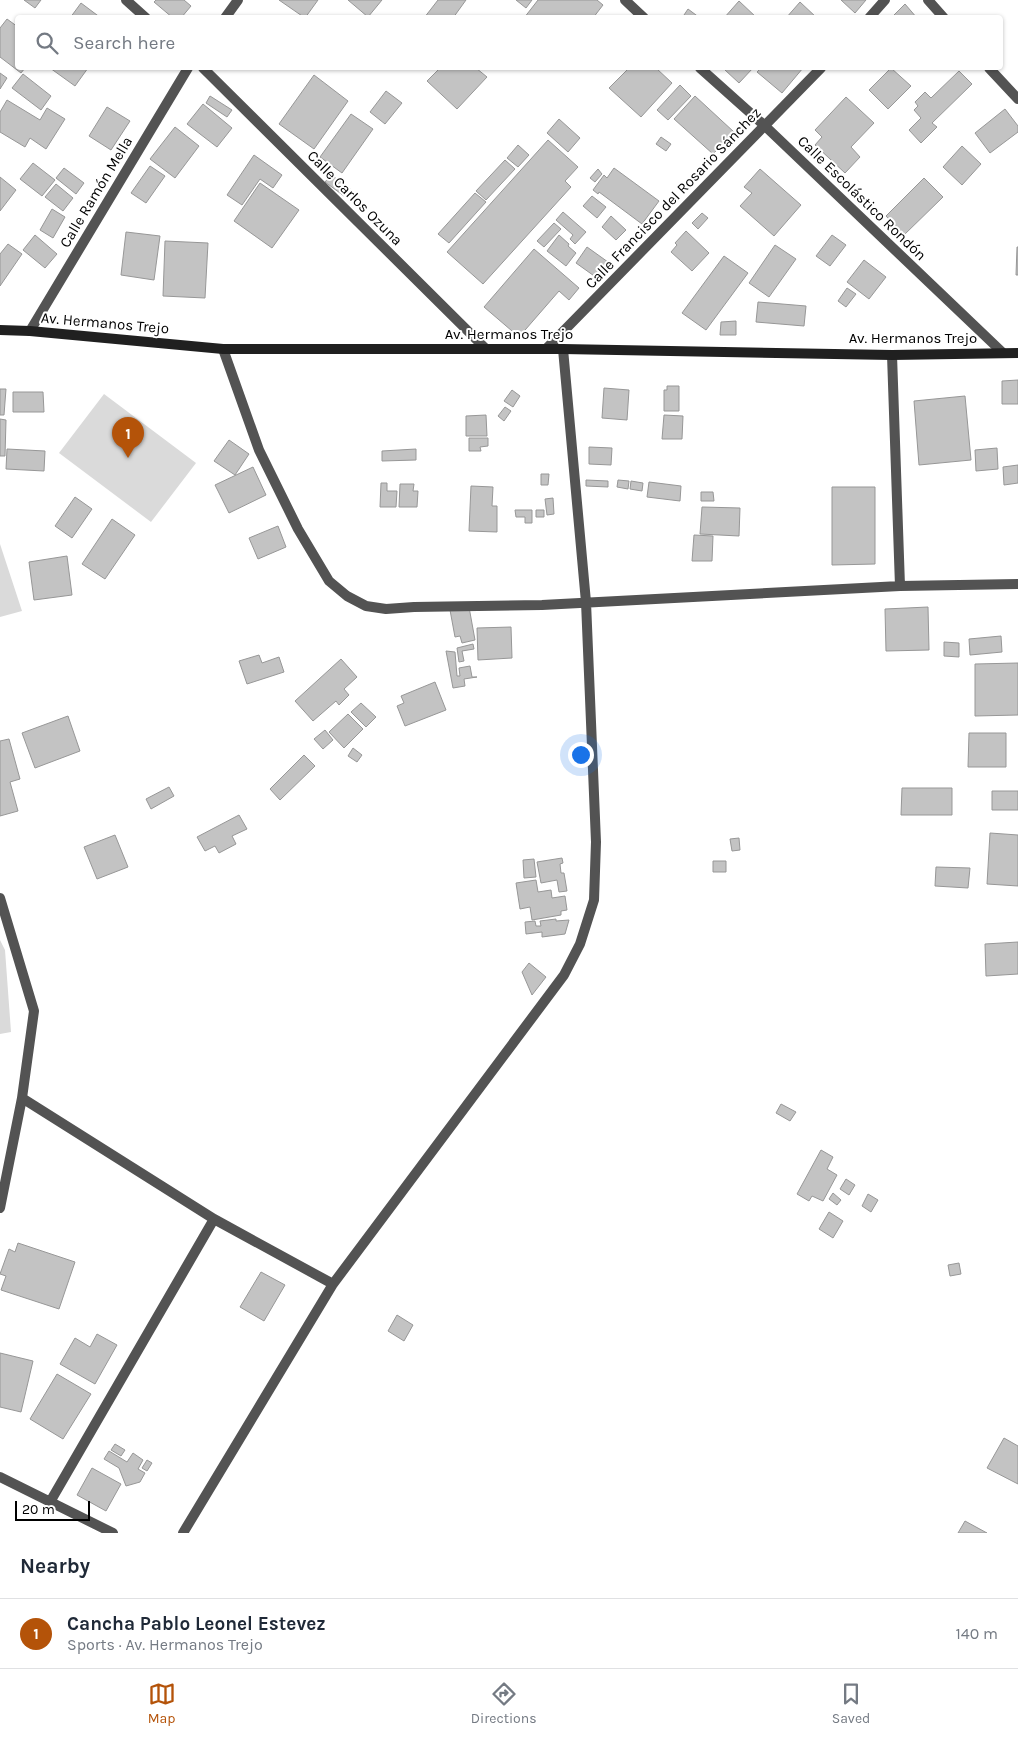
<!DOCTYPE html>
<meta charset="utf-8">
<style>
body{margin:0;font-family:Karla,sans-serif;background:#f6f6f7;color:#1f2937}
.scale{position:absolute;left:15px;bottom:12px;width:75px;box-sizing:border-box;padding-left:5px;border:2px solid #000;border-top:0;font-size:14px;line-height:18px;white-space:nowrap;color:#000;-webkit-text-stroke:4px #fff;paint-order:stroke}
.you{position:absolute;left:580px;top:754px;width:18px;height:18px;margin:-12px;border:4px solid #fff;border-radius:50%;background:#1a73e8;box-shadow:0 0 0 8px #1a73e833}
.badge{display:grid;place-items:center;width:32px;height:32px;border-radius:50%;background:#b45309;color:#fff;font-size:16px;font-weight:700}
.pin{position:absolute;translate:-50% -41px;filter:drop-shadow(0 1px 2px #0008)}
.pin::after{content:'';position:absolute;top:26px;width:18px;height:15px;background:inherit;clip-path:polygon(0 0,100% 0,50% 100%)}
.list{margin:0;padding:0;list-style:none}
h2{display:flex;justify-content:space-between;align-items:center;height:65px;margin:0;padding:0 20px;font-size:21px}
h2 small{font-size:16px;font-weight:400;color:#747a83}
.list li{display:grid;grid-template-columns:32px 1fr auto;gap:15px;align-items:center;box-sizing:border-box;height:70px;padding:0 20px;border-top:1px solid #e0e1e3}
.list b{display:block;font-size:19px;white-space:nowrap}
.list p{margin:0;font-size:16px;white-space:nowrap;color:#747a83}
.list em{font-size:16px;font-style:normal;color:#747a83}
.icon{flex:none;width:28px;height:28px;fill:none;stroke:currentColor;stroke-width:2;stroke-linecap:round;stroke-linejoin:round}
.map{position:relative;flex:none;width:1018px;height:1533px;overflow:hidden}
.search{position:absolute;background:#fff;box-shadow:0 1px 4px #0004;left:15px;right:15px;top:15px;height:55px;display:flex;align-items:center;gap:12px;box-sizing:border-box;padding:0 18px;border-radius:5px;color:#747a83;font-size:19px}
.sheet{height:135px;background:#fff}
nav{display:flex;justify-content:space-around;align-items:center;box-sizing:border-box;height:70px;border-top:1px solid #e0e1e3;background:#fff;font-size:14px;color:#747a83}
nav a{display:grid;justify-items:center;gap:2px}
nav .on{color:#b45309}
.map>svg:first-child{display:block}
</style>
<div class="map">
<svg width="1018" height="1533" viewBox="0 0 1018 1533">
<rect width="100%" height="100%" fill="#fff"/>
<path fill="#dadada" d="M104 394 196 463 151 522 59 453Z
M0 544 22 611 0 617Z
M0 940 5 950 11 1032 0 1034Z"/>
<path fill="#c3c3c3" stroke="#979797" d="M24 0H41L35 8Z
M156 0H184L191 6 181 18H173L154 2Z
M279 0H318L305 18Z
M348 0H382L368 17Z
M438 0H466L453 18H424Z
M516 0H532L526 8Z
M538 0H597L603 5 593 18H524Z
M841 0H866L855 13Z
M739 1 757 18H724Z
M800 2 817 18H786Z
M81 3 101 18H70Z
M905 4 917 18H891Z
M688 9 700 18H682Z
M7 19 18 27V68H25L21 73 0 57V28Z
M50 68H88L75 86Z
M440 68H476L487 77 457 109 427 81Z
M629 68H656L672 83 641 117 609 88Z
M728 68H753L739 83 725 70Z
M761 68H803L782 93 757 72Z
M891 68 911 86 888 109 869 90Z
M959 71 972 84 932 123 937 127 921 143 909 130 921 118 914 110 918 106 915 102 925 92 931 98Z
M0 73 7 78 0 89Z
M23 74 51 96 41 110 12 88Z
M314 75 348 101 314 149 279 124Z
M680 85 691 96 668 120 657 110Z
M386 91 402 103 385 124 370 112Z
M210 96 232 110 227 117 206 103Z
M695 96 734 132 713 154 674 119Z
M846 97 874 123 851 147 860 157 845 173 815 145 822 137 815 130Z
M7 100 40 120 47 108 65 119 46 149 30 138 25 147 0 132V112Z
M203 104 232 128 217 147 187 124Z
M107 107 130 121 111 150 89 136Z
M1005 109 1018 126V132L990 153 975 133Z
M351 114 373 129 342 173 320 157Z
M559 119 580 138 568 152 547 133Z
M175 127 199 146 175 178 150 159Z
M661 137 671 144 666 151 656 144Z
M548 140 578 167 565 181 571 187 483 284 447 252Z
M518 145 529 155 518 167 507 158Z
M962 146 981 164 962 185 943 167Z
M254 155 282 175 273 188 260 179 242 205 227 195Z
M505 160 515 169 486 200 476 191Z
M33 163 55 180 42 196 20 179Z
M150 166 165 176 146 203 131 193Z
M64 168 84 183 76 194 56 178Z
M614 168 659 201 642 224 599 192 598 194 593 190 604 175 607 178Z
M598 169 602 174 595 182 590 178Z
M760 169 801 205 774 236 740 206 752 193 744 187Z
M331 175 350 188 344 196 325 182Z
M0 177 16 190 0 211Z
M924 178 943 197 904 235 886 216Z
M260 183 299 210 272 248 234 221Z
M56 184 73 198 63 211 45 197Z
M475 193 486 202 449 243 438 234Z
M592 196 606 207 597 218 583 206Z
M52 209 65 217 53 238 40 230Z
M563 212 586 232 575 244 570 239 573 235 556 220Z
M702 213 708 218 698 229 692 223Z
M611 216 626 230 616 240 602 227Z
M554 223 561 229 544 247 537 241Z
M686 231 709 253 692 271 671 252 677 245 675 243Z
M126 232 160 236 154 280 121 275Z
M35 235 57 254 45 268 23 250Z
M559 235 569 244 568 246 576 253 566 266 547 251Z
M832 235 846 245 830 266 816 256Z
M165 241 208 243 205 298 163 296Z
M8 244 22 254 0 286V254Z
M775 245 796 259 769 297 749 283Z
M587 247 608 262 597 278 576 263Z
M1017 247H1018V275H1016Z
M534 249 579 288 569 300 559 291 519 337 484 307Z
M724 256 748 273 706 330 682 313Z
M864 260 886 277 869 299 847 282Z
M847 288 856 294 846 307 838 301Z
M758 302 806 306 804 326 756 322Z
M736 321V335H720L721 322Z
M1018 380V404H1002V381Z
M667 386H679V411H664V390H667Z
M604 388 629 390 627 420 602 418Z
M0 389H6L4 415H0Z
M512 390 520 396 513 407 504 401Z
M13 392H43L44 412H13Z
M965 396 971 460 919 465 914 401Z
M505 407 511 411 504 421 498 416Z
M486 415 487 436H466V416Z
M664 415 683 416 682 439H662Z
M0 419 6 420 5 456H0Z
M469 438H488V446L480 447 481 451H469Z
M229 440 249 454 235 475 214 461Z
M589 447 612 448 611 465 589 464Z
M997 448 998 469 976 471 975 450Z
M7 449 45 451 44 471 6 469Z
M416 449V460L382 461V451Z
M1018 465V483L1004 485 1003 467Z
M253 467 266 495 229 513 215 485Z
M541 474H549L548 485H541Z
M586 480 608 481V487L586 486Z
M618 480 629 481 628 489 617 487Z
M631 481 643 483 642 491 630 489Z
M649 482 681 486 680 501 647 497Z
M381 483H387V491H397L396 507H380Z
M400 484H414L413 491H418L417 507H399Z
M471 486 493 487 492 506H497V532L469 531Z
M832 487H875V564L832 565Z
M701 492H713L714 501H701Z
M75 497 92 509 72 538 55 526Z
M553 498 554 514 547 515 545 499Z
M702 507 740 508 739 536 700 534Z
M515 510H532V523H525V517H516Z
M536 510H544V517H536Z
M112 519 135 535 105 579 82 564Z
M278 526 286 547 258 559 249 538Z
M694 535 713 536 712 561H692Z
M67 556 72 595 34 600 29 562Z
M469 607 475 640 462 643 460 636 455 637 450 610Z
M928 607 929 650 886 651 885 609Z
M511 627 512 658 478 660 477 628Z
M1001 636 1002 652 970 655 969 639Z
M944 642 959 643V657L944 656Z
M473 644 474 649 462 651 464 661 459 662 457 648Z
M446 651 455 652 457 676H460L459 668 470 666 472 677H477L464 679 465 686 453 688Z
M259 655 262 663 279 657 284 672 247 684 239 661Z
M341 659 357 677 344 689 349 695 339 705 336 701 313 721 295 701Z
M1018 663V715L975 716V664Z
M435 682 446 710 405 726 397 706 404 703 401 696Z
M361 703 376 717 366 727 351 712Z
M348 714 363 729 344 748 329 732Z
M68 716 80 751 35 768 22 733Z
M325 730 333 740 323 749 314 739Z
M969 733H1006V767H968Z
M9 739 20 779 10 782 18 811 0 816V741Z
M353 748 362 755 357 762 348 756Z
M304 755 315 766 280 800 270 789Z
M169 787 174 796 151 809 146 799Z
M902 788H952V815H901Z
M992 791H1018V810H992Z
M239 815 247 829 232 836 236 844 219 853 215 846 205 851 197 837Z
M990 833 1018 835V886L987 884Z
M115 835 128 867 97 879 84 847Z
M739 838 740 850 732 851 730 839Z
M562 858 563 863 560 864 561 873H564L567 891 559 892 557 880 541 883 537 862Z
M534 859 536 877 524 878 523 860Z
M713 861H726V872H713Z
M936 867 970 868 968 888 935 886Z
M536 880 538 892 551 890 552 898 565 896 567 910 561 911V915L532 920 530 907 520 909 516 883Z
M556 919V921L569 920 565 934 542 937V932L526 934 525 922 535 921 536 926H541L540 921Z
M1018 942V974L986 976 985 944Z
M529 963 546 977 532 995 522 972Z
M781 1104 796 1112 790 1121 776 1113Z
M821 1150 833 1157 827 1169 837 1175 823 1201 812 1196 809 1201 797 1194Z
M846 1179 855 1185 849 1195 840 1189Z
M833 1193 841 1200 837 1205 829 1199Z
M868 1194 878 1200 871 1212 862 1206Z
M829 1212 843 1221 833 1238 819 1229Z
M18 1243 75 1262 59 1309 1 1290 6 1276 0 1274 9 1249 15 1252Z
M959 1263 961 1274 950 1276 948 1265Z
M261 1272 285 1285 264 1321 240 1307Z
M397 1315 413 1325 404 1341 388 1331Z
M97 1334 117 1345 95 1384 60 1364 75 1338 90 1347Z
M0 1353 33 1361 21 1412 0 1407Z
M57 1374 91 1394 63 1439 30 1419Z
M1004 1438 1018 1446V1484L987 1468Z
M115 1444 125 1450 121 1456 111 1450Z
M109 1451 127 1462 133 1453 143 1460 138 1469 145 1473 140 1482 126 1486 119 1468 104 1459Z
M147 1460 152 1463 147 1471 142 1468Z
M92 1468 121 1484 106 1511 77 1495Z
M965 1521 987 1533H958Z"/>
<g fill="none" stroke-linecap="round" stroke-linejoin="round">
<path stroke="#535353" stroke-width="10" d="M126 0 146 18
M625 0 644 18
M928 0 944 18
M225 18 238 0
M869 18 885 0
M203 68 486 349
M700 68 765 126 1002 352
M989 68 1018 99
M30 331 188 68
M223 349 259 450 298 529 329 581 347 596 366 606 386 609 414 607 542 605 900 586 1018 584
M546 349 821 68
M892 355 900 586
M0 898 34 1011 22 1098 0 1208
M22 1098 214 1219 333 1284
M0 1477 113 1533
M50 1502 214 1219
M183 1533 333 1284 564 975 580 944 594 900 596 842 586 602 563 349"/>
<path stroke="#202020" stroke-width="10" d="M0 330 30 331 223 349H563L892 355 1018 353"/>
</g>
<g text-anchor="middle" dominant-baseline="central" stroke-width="4" stroke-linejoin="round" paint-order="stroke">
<g font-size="15" fill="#000" stroke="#fff">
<text transform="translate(96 192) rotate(-59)">Calle Ramón Mella</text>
<text transform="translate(355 198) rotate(45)">Calle Carlos Ozuna</text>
<text transform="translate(673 198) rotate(-46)">Calle Francisco del Rosario Sánchez</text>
<text transform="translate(862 198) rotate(44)">Calle Escolástico Rondón</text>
<text transform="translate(105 323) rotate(5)">Av. Hermanos Trejo</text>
<text x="509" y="334">Av. Hermanos Trejo</text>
<text x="913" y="338">Av. Hermanos Trejo</text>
</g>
</g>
</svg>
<div class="scale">20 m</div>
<div class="you"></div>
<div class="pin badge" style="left:128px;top:458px">1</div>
<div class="search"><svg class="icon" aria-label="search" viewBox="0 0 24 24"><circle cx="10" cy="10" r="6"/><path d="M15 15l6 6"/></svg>Search here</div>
</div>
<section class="sheet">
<h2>Nearby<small></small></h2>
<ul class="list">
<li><span class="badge">1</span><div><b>Cancha Pablo Leonel Estevez</b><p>Sports · Av. Hermanos Trejo</p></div><em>140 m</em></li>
</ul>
</section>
<nav>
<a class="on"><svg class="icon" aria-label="map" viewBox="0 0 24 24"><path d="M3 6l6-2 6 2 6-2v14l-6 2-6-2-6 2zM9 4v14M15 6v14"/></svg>Map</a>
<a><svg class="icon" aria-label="directions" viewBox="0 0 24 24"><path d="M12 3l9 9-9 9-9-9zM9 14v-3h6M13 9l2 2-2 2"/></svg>Directions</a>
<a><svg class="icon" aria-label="saved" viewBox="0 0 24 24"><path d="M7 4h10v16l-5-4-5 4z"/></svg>Saved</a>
</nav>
